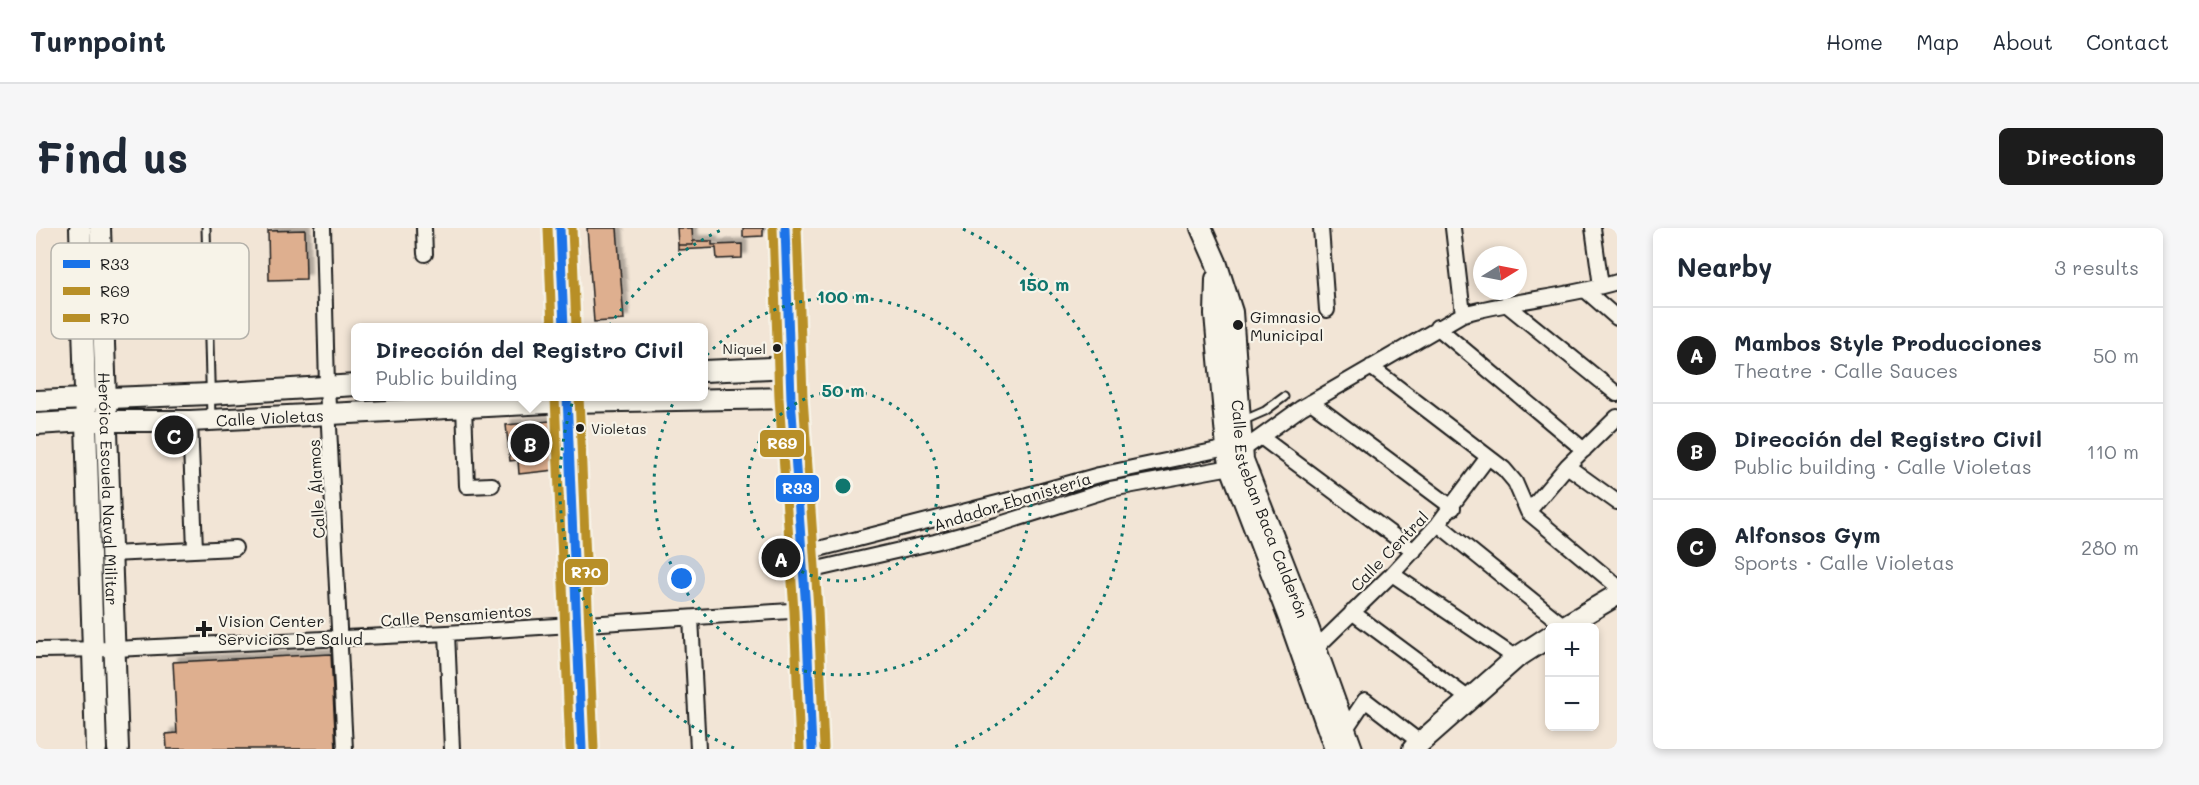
<!DOCTYPE html>
<meta charset="utf-8">
<style>
body{margin:0;font-family:Mali,sans-serif;background:#f6f6f7;color:#1f2937}
.controls{position:absolute;right:18px;bottom:18px;display:grid;overflow:hidden;border-radius:9px;box-shadow:0 3px 9px #0003}
.controls button{width:54px;height:54px;display:grid;place-items:center;padding:0;border:0;border-bottom:2px solid #e0e1e3;background:#fff;color:#1f2937;font:30px sans-serif}
.compass{position:absolute;left:1437px;top:18px;width:54px;height:54px;border-radius:50%;background:#fff;box-shadow:0 3px 9px #0003;rotate:80deg}
.you{position:absolute;left:646px;top:351px;width:21px;height:21px;margin:-15px;border:4px solid #fff;border-radius:50%;background:#1a73e8;box-shadow:0 0 0 9px #1a73e833}
.badge{display:grid;place-items:center;width:39px;height:39px;border-radius:50%;background:#1c1c1c;color:#fff;font-size:20px;font-weight:700}
.pin{position:absolute;translate:-50% -50%;border:3px solid #fff;box-shadow:0 2px 6px #0006}
.popup{position:absolute;left:315px;top:95px;width:357px;height:78px;box-sizing:border-box;display:grid;place-content:center;border-radius:9px;background:#fff;filter:drop-shadow(0 2px 4px #0005);font-size:20px;white-space:nowrap;color:#747a83}
.popup b{font-size:22px;color:#1f2937}
.popup::after{content:'';position:absolute;left:50%;top:100%;margin-left:-12px;border:12px solid transparent;border-top-color:#fff}
.list{margin:0;padding:0;list-style:none}
h2{display:flex;justify-content:space-between;align-items:center;height:78px;margin:0;padding:0 24px;font-size:26px}
h2 small{font-size:20px;font-weight:400;color:#747a83}
.list li{display:grid;grid-template-columns:39px 1fr auto;gap:18px;align-items:center;box-sizing:border-box;height:96px;padding:0 24px;border-top:2px solid #e0e1e3}
.list b{display:block;font-size:22px;white-space:nowrap}
.list p{margin:0;font-size:20px;white-space:nowrap;color:#747a83}
.list em{font-size:20px;font-style:normal;color:#747a83}
.map{position:relative;flex:none;width:1581px;height:521px;overflow:hidden;border-radius:9px}
header{display:flex;align-items:center;gap:36px;box-sizing:border-box;height:84px;padding:0 30px;background:#fff;border-bottom:2px solid #e0e1e3}
header strong{font-size:28px}
nav{display:flex;gap:33px;margin-inline-start:auto;font-size:21px}
.intro{display:flex;align-items:center;justify-content:space-between;box-sizing:border-box;height:144px;padding:0 36px}
h1{margin:0;font-size:42px}
.button{padding:15px 27px;border-radius:9px;background:#1c1c1c;color:#fff;font-size:21px;font-weight:700}
main{display:flex;gap:36px;padding:0 36px}
aside{flex:1;background:#fff;border-radius:9px;box-shadow:0 3px 9px #0003}
.map>svg:first-child{display:block}
</style>
<header>
<strong>Turnpoint</strong>
<nav><a>Home</a><a>Map</a><a>About</a><a>Contact</a></nav>
</header>
<div class="intro"><h1>Find us</h1><a class="button">Directions</a></div>
<main>
<div class="map">
<svg width="1581" height="521" viewBox="0 0 1581 521">
<defs>
<filter id="shadow"><feDropShadow dx="5" dy="-5" stdDeviation="1.5" flood-color="#0004"/></filter>
</defs>
<rect width="100%" height="100%" fill="#f2e5d6"/>
<filter id="ink" filterUnits="userSpaceOnUse"><feTurbulence type="fractalNoise" baseFrequency=".0167" numOctaves="2"/><feDisplacementMap in="SourceGraphic" scale="12" xChannelSelector="R" yChannelSelector="G"/><feConvolveMatrix kernelMatrix="1 2 1 2 8 2 1 2 1" color-interpolation-filters="sRGB"/></filter>
<g filter="url(#ink)">
<path fill="#deaf8f" stroke="#1c1c1c" stroke-width="1.5" filter="url(#shadow)" d="M551 0H581L588 92 558 94Z
M641 0H656L657 17H642Z
M707 0H727V8L707 9Z
M269 2 270 51 233 52 232 3Z
M657 13H676V17L706 16V30L681 31 680 20 642 22V17H657Z
M514 193 519 242 483 246 482 232 474 233 470 197Z
M295 426 300 521H131L130 506 141 505 137 434Z"/>
<g fill="none" stroke-linecap="round" stroke-linejoin="round">
<g stroke="#1c1c1c" stroke-width="11">
<path id="lane" d="M170 0 175 189
M1206 193 1229 183 1248 169"/>
</g>
<g stroke="#1c1c1c" stroke-width="18">
<path id="street" d="M287 0 291 158 309 521
M388 0 389 26
M1285 0 1291 82
M1417 0 1427 86
M1557 0 1565 58
M1549 62 1581 90
M1470 76 1581 166
M1401 99 1548 222
M1335 139 1468 241 1479 254 1492 284 1581 358
M1275 174 1417 280
M428 179 431 258 456 257
M154 193 159 321
M1225 209 1378 323
M1201 226 1265 180 1427 86C1477 72 1531 69 1581 54
M1531 238 1581 274
M1492 284 1531 238 1581 189
M1402 296 1528 398
M767 325 977 271 1063 247 1191 220
M75 326 199 320
M768 344 899 314 961 297 1075 261 1195 239
M1356 346 1480 430
M1316 384 1433 471
M655 390 662 521
M411 405 416 521
M0 422 79 421 411 405 770 382
M1276 424 1356 346 1402 296 1452 229
M1309 502 1329 472 1385 515"/>
</g>
<g stroke="#1c1c1c" stroke-width="24">
<g id="secondary">
<path d="M44 0 60 521"/>
<path id="s1" d="M64 0 82 521"/>
<path d="M524 0 528 100"/>
<path d="M749 0 755 170 770 382 776 521"/>
<path id="s2" d="M1165 0 1180 34 1196 84 1207 232 1268 388 1316 521"/>
<path d="M1180 51 1179 86 1191 220 1195 239 1254 393 1299 521"/>
<path d="M668 143 755 139"/>
<path d="M531 168 546 521"/>
<path d="M0 173 174 166 320 157"/>
<path id="s3" d="M0 196 50 193H154L532 174 755 170"/>
<path d="M1525 400 1581 367"/>
<path d="M1377 521 1480 430 1514 408"/>
</g>
</g>
<use href="#lane" stroke="#f7f3e8" stroke-width="7"/>
<use href="#street" stroke="#f7f3e8" stroke-width="14"/>
<use href="#secondary" stroke="#f7f3e8" stroke-width="20"/>
<g stroke="#f7f3e8" stroke-width="14">
<path id="bus-1" d="M524 0 528 100
M749 0 755 170 770 382 776 521
M531 168 546 521"/>
</g>
<g stroke="#f7f3e8" stroke-width="14">
<path id="bus-2" d="M512 0 516 100
M737 0 743 170 758 383 764 521
M519 169 534 521"/>
</g>
<g stroke="#f7f3e8" stroke-width="14">
<path id="bus-3" d="M536 0 540 100
M761 0 767 169 782 381 788 520
M543 168 558 520"/>
</g>
<use href="#bus-1" stroke="#1a73e8" stroke-width="9"/>
<use href="#bus-2" stroke="#b88f28" stroke-width="9"/>
<use href="#bus-3" stroke="#b88f28" stroke-width="9"/>
</g>
</g>
<g fill="none" stroke="#0f766e" stroke-width="3" stroke-dasharray="3 6">
<circle cx="807" cy="258" r="95"/>
<circle cx="807" cy="258" r="189"/>
<path d="M698 520A284 284 0 0 1 687 1M927 1A284 284 0 0 1 916 520"/>
</g>
<g fill="#1c1c1c" stroke="#f7f3e8" stroke-width="2">
<circle cx="1202" cy="97" r="6"/>
<circle cx="741" cy="120" r="5"/>
<circle cx="544" cy="200" r="5"/>
<path d="M165 392h6v6h6v6h-6v6h-6v-6h-6v-6h6z"/>
</g>
<g text-anchor="middle" dominant-baseline="central" stroke-width="4.5" stroke-linejoin="round" paint-order="stroke">
<g font-size="14" fill="#1c1c1c" stroke="#f7f3e8" text-anchor="end">
<text x="730" y="120">Niquel</text>
<text x="555" y="200" text-anchor="start">Violetas</text>
</g>
<g font-size="16" fill="#1c1c1c" stroke="#f7f3e8" text-anchor="start">
<text x="1214" y="88">Gimnasio<tspan x="1214" dy="18">Municipal</tspan></text>
<text x="182" y="392">Vision Center<tspan x="182" dy="18">Servicios De Salud</tspan></text>
</g>
<g font-size="16" fill="#1c1c1c" stroke="#f7f3e8">
<text stroke="none"><textPath href="#s3" startOffset="234">Calle Violetas</textPath></text>
<text stroke="none"><textPath href="#s1" startOffset="261">Heróica Escuela Naval Militar</textPath></text>
<text transform="translate(280 261) rotate(-93)">Calle Álamos</text>
<text transform="translate(976 273) rotate(-17)">Andador Ebanistería</text>
<text stroke="none"><textPath href="#s2" startOffset="292">Calle Esteban Baca Calderón</textPath></text>
<text transform="translate(1353 323) rotate(-46)">Calle Central</text>
<text transform="translate(420 387) rotate(-4)">Calle Pensamientos</text>
</g>
</g>
<rect x="15" y="15" width="198" height="96" rx="9" fill="#f7f3e8" stroke="#b5b2ab" stroke-width="1.5"/>
<rect x="27" y="32" width="27" height="8" fill="#1a73e8"/>
<rect x="27" y="59" width="27" height="8" fill="#b88f28"/>
<rect x="27" y="86" width="27" height="8" fill="#b88f28"/>
<g font-size="16" fill="#1c1c1c">
<text x="64" y="42">R33</text>
<text x="64" y="69">R69</text>
<text x="64" y="96">R70</text>
</g>
<circle cx="807" cy="258" r="9" fill="#0f766e" stroke="#f7f3e8" stroke-width="3"/>
<g font-size="18" text-anchor="middle" font-weight="bold" fill="#0f766e" stroke="#f7f3e8" stroke-width="4.5" stroke-linejoin="round" paint-order="stroke">
<text x="1008" y="63">150 m</text>
<text x="807" y="75">100 m</text>
<text x="807" y="169">50 m</text>
</g>
<g stroke="#f7f3e8" stroke-width="2">
<rect x="723" y="201" width="46" height="29" rx="6" fill="#b88f28"/>
<rect x="739" y="246" width="45" height="29" rx="6" fill="#1a73e8"/>
<rect x="528" y="330" width="45" height="28" rx="6" fill="#b88f28"/>
</g>
<g font-size="16" text-anchor="middle" font-weight="bold" fill="#fff">
<text x="746" y="221">R69</text>
<text x="761" y="266">R33</text>
<text x="550" y="350">R70</text>
</g>
</svg>
<div class="controls">
<button>+</button>
<button>−</button>
</div>
<svg class="compass" viewBox="-18 -18 36 36"><path d="M0-13l5 13h-10z" fill="#e53935"/><path d="M0 13l5-13h-10z" fill="#747a83"/></svg>
<div class="you"></div>
<div class="pin badge" style="left:745px;top:330px">A</div>
<div class="pin badge" style="left:494px;top:215px">B</div>
<div class="popup"><b>Dirección del Registro Civil</b>Public building</div>
<div class="pin badge" style="left:138px;top:207px">C</div>
</div>
<aside>
<h2>Nearby<small>3 results</small></h2>
<ul class="list">
<li><span class="badge">A</span><div><b>Mambos Style Producciones</b><p>Theatre · Calle Sauces</p></div><em>50 m</em></li>
<li><span class="badge">B</span><div><b>Dirección del Registro Civil</b><p>Public building · Calle Violetas</p></div><em>110 m</em></li>
<li><span class="badge">C</span><div><b>Alfonsos Gym</b><p>Sports · Calle Violetas</p></div><em>280 m</em></li>
</ul>
</aside>
</main>
